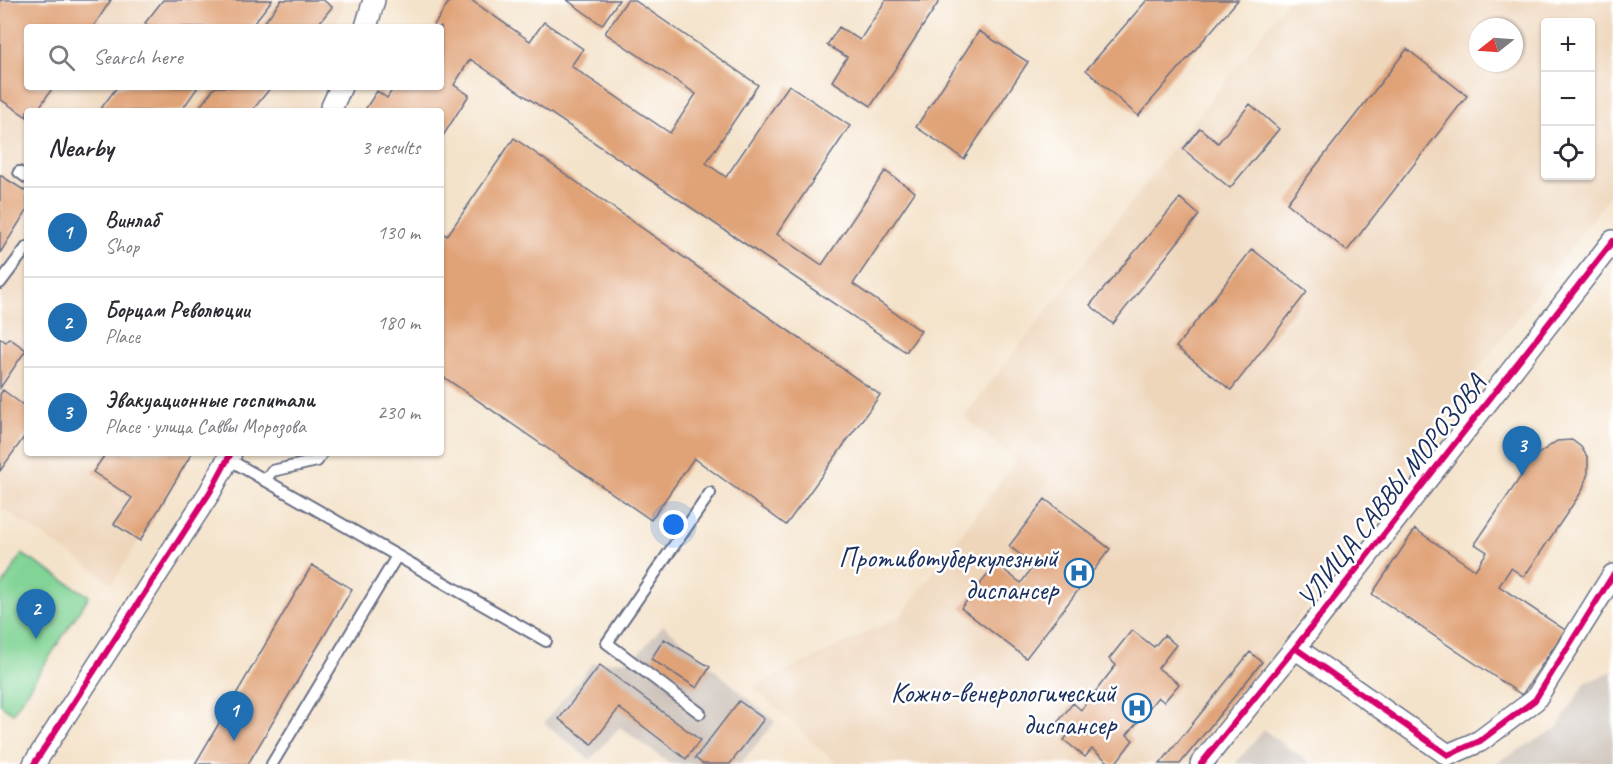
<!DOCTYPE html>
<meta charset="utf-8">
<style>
body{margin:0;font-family:Caveat,sans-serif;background:#f2f2f3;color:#2b2b33}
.controls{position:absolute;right:18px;top:18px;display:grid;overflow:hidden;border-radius:6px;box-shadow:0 2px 4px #0004}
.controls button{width:54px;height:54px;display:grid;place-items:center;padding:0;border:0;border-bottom:2px solid #e1e1e2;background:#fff;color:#2b2b33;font:30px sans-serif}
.compass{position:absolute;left:1469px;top:18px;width:54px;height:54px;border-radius:50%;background:#fff;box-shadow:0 2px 4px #0004;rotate:253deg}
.you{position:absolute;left:674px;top:525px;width:21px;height:21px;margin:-15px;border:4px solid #fff;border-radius:50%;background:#1a73e8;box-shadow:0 0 0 9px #1a73e833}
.badge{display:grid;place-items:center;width:39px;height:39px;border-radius:50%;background:#1f6fb2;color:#fff;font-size:20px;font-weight:700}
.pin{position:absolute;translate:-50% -50px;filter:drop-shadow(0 2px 3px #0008)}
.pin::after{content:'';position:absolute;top:32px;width:21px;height:18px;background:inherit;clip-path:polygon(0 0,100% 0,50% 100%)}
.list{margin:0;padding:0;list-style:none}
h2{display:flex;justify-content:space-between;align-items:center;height:78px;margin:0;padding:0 24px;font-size:26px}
h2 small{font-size:20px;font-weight:400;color:#7c7c81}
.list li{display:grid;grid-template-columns:39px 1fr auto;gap:18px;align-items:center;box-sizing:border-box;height:90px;padding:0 24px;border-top:2px solid #e1e1e2}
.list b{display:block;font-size:22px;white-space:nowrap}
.list p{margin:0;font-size:20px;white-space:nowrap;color:#7c7c81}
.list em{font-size:20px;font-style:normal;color:#7c7c81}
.icon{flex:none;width:33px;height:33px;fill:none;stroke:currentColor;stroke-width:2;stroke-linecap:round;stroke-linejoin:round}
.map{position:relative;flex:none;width:1613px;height:764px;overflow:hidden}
.search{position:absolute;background:#fff;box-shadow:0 2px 4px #0004;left:24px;top:24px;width:420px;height:66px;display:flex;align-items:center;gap:15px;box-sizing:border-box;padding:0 21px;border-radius:6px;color:#7c7c81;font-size:22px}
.panel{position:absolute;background:#fff;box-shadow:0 2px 4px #0004;left:24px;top:108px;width:420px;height:348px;border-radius:6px}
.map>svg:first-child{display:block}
</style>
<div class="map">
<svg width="1613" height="764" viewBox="0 0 1613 764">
<rect width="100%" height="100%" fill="#fff"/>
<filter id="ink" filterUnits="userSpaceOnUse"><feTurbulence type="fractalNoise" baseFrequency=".0167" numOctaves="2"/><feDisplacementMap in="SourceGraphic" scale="12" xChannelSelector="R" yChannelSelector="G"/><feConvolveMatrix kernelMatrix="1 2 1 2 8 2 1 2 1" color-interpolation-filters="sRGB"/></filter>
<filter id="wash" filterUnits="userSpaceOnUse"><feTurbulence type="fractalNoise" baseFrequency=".008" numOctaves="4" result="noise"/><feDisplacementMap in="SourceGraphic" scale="24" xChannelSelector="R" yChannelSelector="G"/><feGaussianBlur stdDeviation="1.35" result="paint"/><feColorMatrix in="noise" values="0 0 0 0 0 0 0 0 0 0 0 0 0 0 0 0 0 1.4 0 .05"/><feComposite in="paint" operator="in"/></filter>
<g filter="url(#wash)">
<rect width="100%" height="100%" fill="#f4e3cb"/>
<path fill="#eed6bb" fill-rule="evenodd" d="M0 0H343L336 27H27V87H321L315 111H27V453H192L113 583 0 507Z
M1288 0H1613V192L1368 513 1276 651 1185 764H837L753 687 901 616 1016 460 964 417ZM1546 22H1590V176H1546ZM1478 27H1514V63H1478Z"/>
<path fill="#ccc2b9" d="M663 625 775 722 740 764H670L620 727 590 760 544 723 592 664 634 659Z
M1613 671V764H1494L1557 728 1585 683Z
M1264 730 1311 764H1235Z"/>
<path fill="#82d496" stroke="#4e827a" stroke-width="1.5" d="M22 554 89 596 13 713 0 704V589Z"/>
<g id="blocks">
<path fill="#e0a277" d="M0 0H111L93 27H27V87H53L37 111H27V117L0 99Z
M163 0H272L251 27H150L145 23Z
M281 0H323L332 7 316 27H261Z
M450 0H471L530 41 544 22 583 49 571 66 670 133 696 94 605 33 627 0H634L758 85 706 163 726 177 789 85 850 126 777 234 822 265 885 171 915 192 853 284 921 331 906 352 470 59 454 85 469 95 441 139V111H364L377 91 387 98 394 87H441V27H433Z
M567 0H619L602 25Z
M886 0H940L871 106 832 81 847 57 827 45 839 27 860 40Z
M1147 0H1238L1138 116 1086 70Z
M979 31 1028 62 964 159 916 127Z
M1407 49 1467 96 1347 251 1287 203Z
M117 87H198L181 111H99Z
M215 87H271L252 111H200L198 109Z
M1250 104 1279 129 1230 188 1183 149 1200 128 1218 143Z
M514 138 880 395 786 525 694 458 651 520 441 375V232L447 236Z
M0 175 27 192V210L0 253Z
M1180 198 1199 215 1113 324 1090 305Z
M1252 249 1307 292 1231 390 1176 347Z
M0 338 6 342 9 338 26 350 0 388Z
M3 390 27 408V433L0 471V394Z
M1572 440 1581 447 1588 458V473L1582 491 1524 577 1511 568 1499 586 1565 630 1522 695 1372 594 1415 529 1475 570 1487 552 1475 544 1534 457 1557 441Z
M106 453H192L140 541 114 524 132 498 93 472Z
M1045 499 1110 549 1026 658 961 608 996 564 1021 583 1034 565 1009 546Z
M312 565 352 589 248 764H195Z
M1132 630 1154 647 1164 635 1176 645 1158 668 1179 684 1164 702 1158 697 1127 735 1133 740 1115 764H1111L1092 749 1085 757 1064 740 1071 731 1058 722 1073 703 1081 710 1116 665 1109 659Z
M664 639 710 667 697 688 651 659Z
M1250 652 1262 662 1180 764H1160Z
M600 665 700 740 686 759 619 708 592 744 559 719Z
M739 701 764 719 730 764H703L695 758Z"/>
</g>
</g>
<g filter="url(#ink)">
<use href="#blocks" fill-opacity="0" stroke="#676e84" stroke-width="1.5"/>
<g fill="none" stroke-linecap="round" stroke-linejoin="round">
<g stroke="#676e84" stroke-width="14">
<path id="lane" d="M19 172 27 178
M0 283 27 247
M228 459 546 641
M265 481 272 471 317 461 322 453
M700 713 607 643 710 493
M272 764 397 556"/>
</g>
<g stroke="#676e84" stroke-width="24">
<path id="street" d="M366 27 374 0
M330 111 341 87
M1295 648 1448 755 1480 741 1535 700 1613 575
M34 764 210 492 231 453
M1201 764 1295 648 1613 241"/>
</g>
<use href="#lane" stroke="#fff" stroke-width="10"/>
<use href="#street" stroke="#fff" stroke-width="21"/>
<g stroke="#fff" stroke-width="10">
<path id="cycleway" d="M1295 648 1448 755 1480 741 1535 700 1613 575
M34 764 210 492 231 453
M1201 764 1295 648 1613 241"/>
</g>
<use href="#cycleway" stroke="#d6006c" stroke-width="6"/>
</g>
</g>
<defs>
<g id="hospital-ring" transform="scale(1.5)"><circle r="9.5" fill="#fff" stroke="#1f6fb2" stroke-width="1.5"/><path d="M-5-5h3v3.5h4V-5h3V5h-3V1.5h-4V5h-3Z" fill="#1f6fb2"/></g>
</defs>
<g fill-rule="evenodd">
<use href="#hospital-ring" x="1079" y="573"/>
<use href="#hospital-ring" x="1137" y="708"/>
</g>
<g text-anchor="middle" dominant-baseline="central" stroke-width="5" stroke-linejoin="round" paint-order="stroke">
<g font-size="28" fill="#1b2f5e" stroke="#fff">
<text transform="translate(1391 491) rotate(-52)">УЛИЦА САВВЫ МОРОЗОВА</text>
</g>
<g font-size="28" fill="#1b2f5e" stroke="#fff" text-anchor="end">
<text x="1058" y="557">Противотуберкулезный<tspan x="1058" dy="32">диспансер</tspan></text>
<text x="1116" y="692">Кожно-венерологический<tspan x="1116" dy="32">диспансер</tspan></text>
</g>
</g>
</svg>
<div class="controls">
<button>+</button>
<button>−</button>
<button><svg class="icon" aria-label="locate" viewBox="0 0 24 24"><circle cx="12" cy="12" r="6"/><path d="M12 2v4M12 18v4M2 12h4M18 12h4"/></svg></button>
</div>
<svg class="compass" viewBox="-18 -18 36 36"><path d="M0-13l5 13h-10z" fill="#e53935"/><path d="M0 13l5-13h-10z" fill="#7c7c81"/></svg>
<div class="you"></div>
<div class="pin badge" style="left:234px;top:741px">1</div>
<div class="pin badge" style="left:36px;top:639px">2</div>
<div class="pin badge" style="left:1522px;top:476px">3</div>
<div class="search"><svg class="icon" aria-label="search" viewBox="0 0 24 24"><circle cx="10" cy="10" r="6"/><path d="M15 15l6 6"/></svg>Search here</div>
<section class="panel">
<h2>Nearby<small>3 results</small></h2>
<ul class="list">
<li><span class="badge">1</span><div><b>Винлаб</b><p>Shop</p></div><em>130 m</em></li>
<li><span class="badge">2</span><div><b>Борцам Революции</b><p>Place</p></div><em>180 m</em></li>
<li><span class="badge">3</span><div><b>Эвакуационные госпитали</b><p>Place · улица Саввы Морозова</p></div><em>230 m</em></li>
</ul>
</section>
</div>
